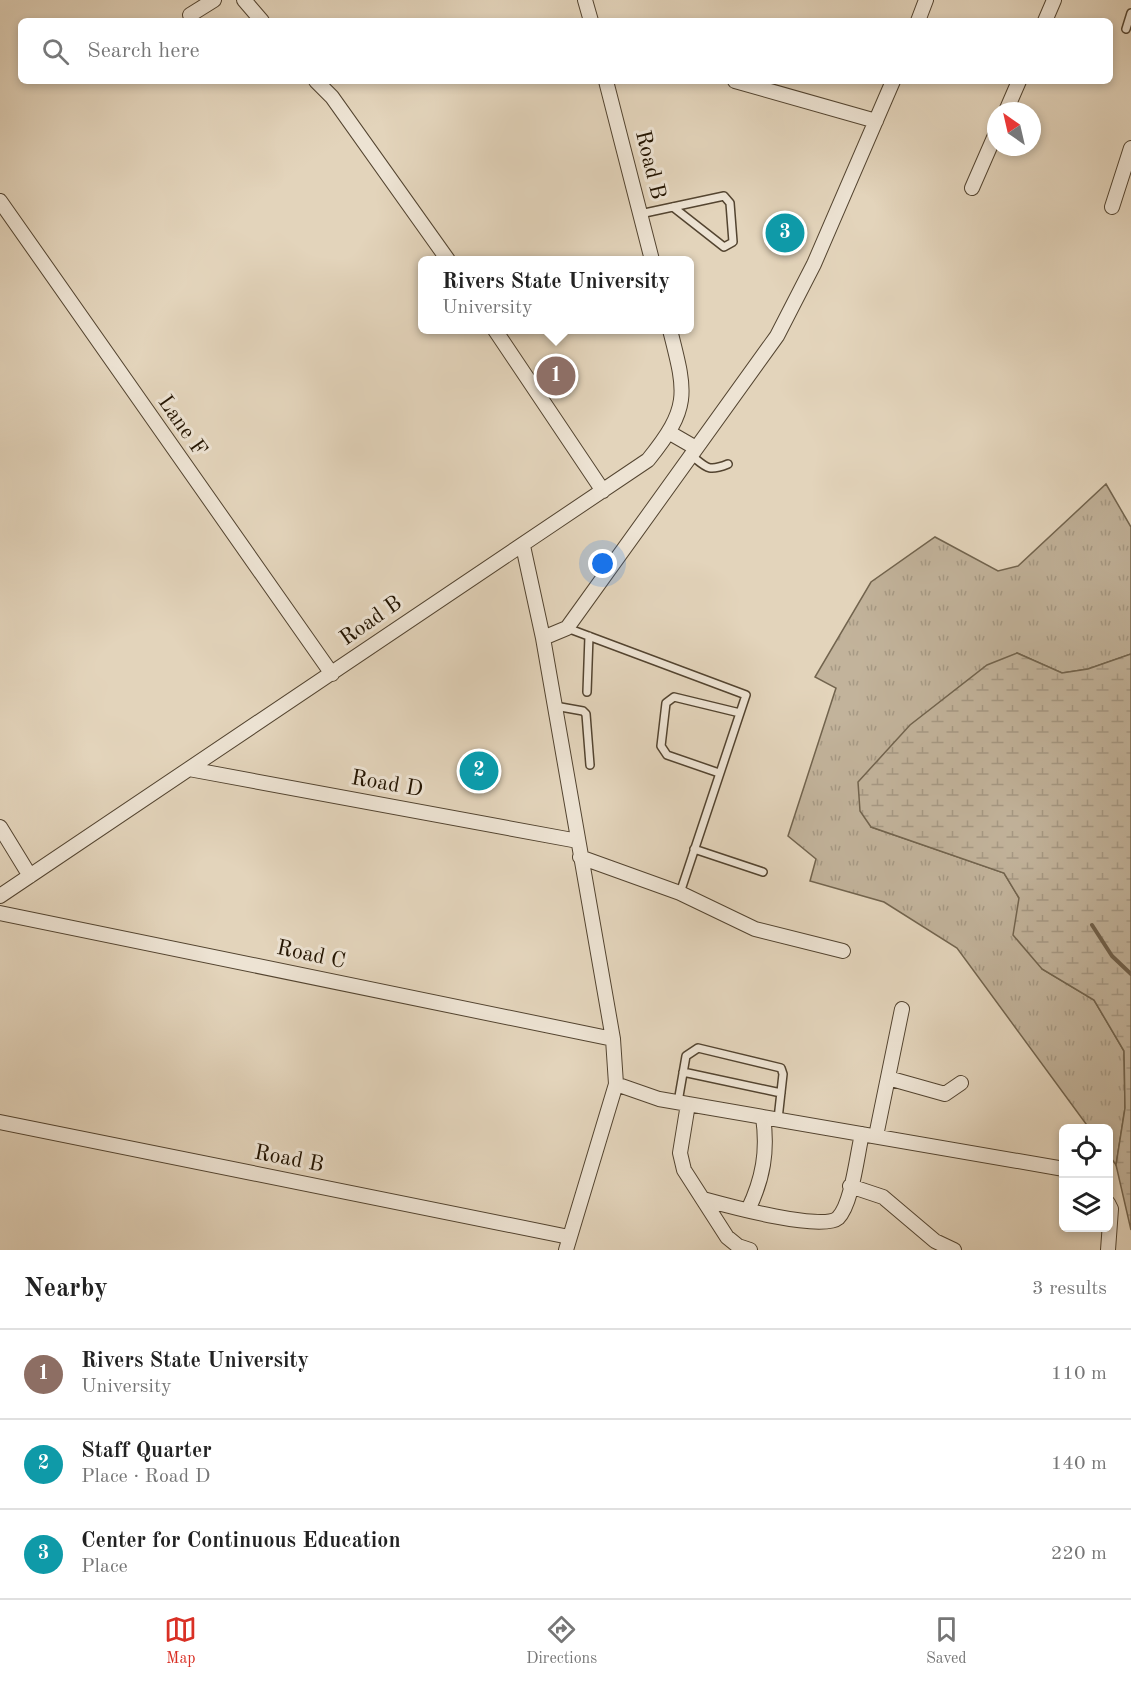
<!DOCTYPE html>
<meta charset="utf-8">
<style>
body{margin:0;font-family:"Old Standard TT",serif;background:#f6f6f6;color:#222}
.controls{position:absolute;right:18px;bottom:18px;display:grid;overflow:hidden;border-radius:9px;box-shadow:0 3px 9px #0003}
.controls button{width:54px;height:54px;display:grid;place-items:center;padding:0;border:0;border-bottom:2px solid #e0e0e0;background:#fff;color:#222;font:30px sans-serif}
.compass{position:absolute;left:987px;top:102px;width:54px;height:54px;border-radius:50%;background:#fff;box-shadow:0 3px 9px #0003;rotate:326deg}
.you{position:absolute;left:603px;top:564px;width:21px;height:21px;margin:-15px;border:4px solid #fff;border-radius:50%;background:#1a73e8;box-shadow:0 0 0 9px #1a73e833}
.badge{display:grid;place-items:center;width:39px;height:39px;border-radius:50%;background:#d93025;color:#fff;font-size:20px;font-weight:700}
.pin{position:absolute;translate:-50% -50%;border:3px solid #fff;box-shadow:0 2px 6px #0006}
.popup{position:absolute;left:418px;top:256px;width:276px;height:78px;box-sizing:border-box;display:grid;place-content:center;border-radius:9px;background:#fff;filter:drop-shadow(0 2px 4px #0005);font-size:20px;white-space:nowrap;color:#767676}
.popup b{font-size:22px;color:#222}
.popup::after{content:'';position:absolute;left:50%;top:100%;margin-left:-12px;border:12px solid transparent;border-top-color:#fff}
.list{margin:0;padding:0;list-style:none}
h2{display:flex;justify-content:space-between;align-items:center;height:78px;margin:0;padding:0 24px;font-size:26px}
h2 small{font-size:20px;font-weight:400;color:#767676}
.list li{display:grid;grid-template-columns:39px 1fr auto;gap:18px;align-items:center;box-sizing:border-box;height:90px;padding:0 24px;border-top:2px solid #e0e0e0}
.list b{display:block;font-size:22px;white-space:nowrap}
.list p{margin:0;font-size:20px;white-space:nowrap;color:#767676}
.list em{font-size:20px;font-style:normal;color:#767676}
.icon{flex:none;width:33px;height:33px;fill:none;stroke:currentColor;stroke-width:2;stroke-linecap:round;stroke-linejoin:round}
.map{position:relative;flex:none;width:1131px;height:1250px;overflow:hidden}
.search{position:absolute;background:#fff;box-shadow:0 3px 9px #0003;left:18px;right:18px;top:18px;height:66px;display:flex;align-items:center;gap:15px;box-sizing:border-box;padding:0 21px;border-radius:9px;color:#767676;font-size:22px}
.sheet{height:348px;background:#fff}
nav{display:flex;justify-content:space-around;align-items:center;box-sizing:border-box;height:84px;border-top:2px solid #e0e0e0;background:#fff;font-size:16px;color:#767676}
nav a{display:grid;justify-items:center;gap:3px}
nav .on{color:#d93025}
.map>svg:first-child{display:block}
</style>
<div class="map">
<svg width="1131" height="1250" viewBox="0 0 1131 1250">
<defs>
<pattern id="grass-tufts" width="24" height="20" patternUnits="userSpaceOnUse" patternTransform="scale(1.5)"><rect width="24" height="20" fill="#c2b39b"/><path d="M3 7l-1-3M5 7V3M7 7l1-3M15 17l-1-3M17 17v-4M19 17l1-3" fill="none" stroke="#a69984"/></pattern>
<pattern id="wetland-marsh" width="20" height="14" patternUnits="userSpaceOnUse" patternTransform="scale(1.5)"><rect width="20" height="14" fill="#c2b39b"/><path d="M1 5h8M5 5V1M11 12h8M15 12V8" fill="none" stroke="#a69984"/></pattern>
</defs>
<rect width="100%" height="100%" fill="#e3d4bb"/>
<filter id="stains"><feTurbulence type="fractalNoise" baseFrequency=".00333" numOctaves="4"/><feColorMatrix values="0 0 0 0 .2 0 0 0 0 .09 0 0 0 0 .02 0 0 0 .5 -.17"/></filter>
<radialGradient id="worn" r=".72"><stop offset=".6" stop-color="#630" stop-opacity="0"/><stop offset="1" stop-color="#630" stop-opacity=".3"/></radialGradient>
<path fill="url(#grass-tufts)" stroke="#72644e" stroke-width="1.5" d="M1106 484 1131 527V654L1088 669 1062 673 1017 653 871 827 1004 873 1019 898 1042 969 1094 1000 1124 1051 1125 1108 1116 1165 1109 1155 1108 1128H1089L957 948 884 902 810 881 816 859 788 836 836 688 815 677 871 582 935 537 998 571 1018 566Z"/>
<path fill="url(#wetland-marsh)" stroke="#72644e" stroke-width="1.5" d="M1017 653 1062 673 1088 669 1131 654V1230L1116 1165 1125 1108 1124 1051 1094 1000 1042 969 1013 935 1019 898 1004 873 871 827 860 811 858 782 910 725 987 665Z"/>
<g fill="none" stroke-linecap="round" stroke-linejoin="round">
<path stroke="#6f604b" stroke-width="4" d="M1092 925 1112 956 1131 974"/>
<g stroke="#534430" stroke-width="10">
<path id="lane" d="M1126 29 1131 13
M640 214 724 196 730 203 733 242 724 247 673 207
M691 455C707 468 708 472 728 464
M567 628 746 695 680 893
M587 692 589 636
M555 706 583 711 586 714 590 765
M719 773 667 755 661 746 666 703 674 697 740 713
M694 849 763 872
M683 1072 781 1093
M678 1102 686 1056 698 1048 781 1068 783 1074 778 1119"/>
</g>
<g stroke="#534430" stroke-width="16">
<path id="street" d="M244 0 262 21
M585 0 591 21
M190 15 214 0
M918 21 926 0
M1045 21 1054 0
M316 81 332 97 448 260
M606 81 652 260
M735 81 876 121
M1006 111 1019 81
M972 188 996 133
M0 201 332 674
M1112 207 1131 148
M495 330 603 491
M670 433 696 448
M523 546 543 638 613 1039 616 1084 566 1250
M543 638 567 628 777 336 814 264 893 81
M189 769 578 841
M0 827 30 876
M580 857 680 893 755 929 843 951
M0 896 648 460C691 407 686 393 670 330
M0 913 613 1039
M888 1078 945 1094 961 1083
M616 1084 659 1099 1064 1169
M688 1104 680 1153 684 1170 727 1237 738 1246 750 1250
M0 1122 569 1237
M876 1136 902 1009
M850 1186 883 1197 935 1241 954 1250
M703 1199C725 1205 822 1232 838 1218 852 1204 857 1155 862 1134
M748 1210C763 1179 768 1151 763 1117
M1108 1250 1111 1209 1108 1203"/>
</g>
<use href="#lane" stroke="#ede3d3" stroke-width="7"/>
<use href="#street" stroke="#ede3d3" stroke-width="14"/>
</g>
<g text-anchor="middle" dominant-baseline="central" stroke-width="6" stroke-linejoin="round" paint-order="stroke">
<g font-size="22" fill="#231401" stroke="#ede3d3">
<text transform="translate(650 165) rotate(76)">Road B</text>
<text transform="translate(182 426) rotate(55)">Lane F</text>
<text transform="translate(371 621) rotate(-35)">Road B</text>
<text transform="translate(387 784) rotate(10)">Road D</text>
<text transform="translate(311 955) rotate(12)">Road C</text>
<text transform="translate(289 1159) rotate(11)">Road B</text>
</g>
</g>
<rect width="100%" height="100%" filter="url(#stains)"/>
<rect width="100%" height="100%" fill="url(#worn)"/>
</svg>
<div class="controls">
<button><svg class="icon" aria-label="locate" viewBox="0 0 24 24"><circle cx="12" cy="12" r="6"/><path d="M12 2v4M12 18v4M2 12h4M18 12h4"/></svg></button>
<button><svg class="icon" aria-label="layers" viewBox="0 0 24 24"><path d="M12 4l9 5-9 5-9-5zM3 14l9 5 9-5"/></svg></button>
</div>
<svg class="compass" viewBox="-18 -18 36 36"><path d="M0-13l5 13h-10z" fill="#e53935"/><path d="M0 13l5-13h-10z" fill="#767676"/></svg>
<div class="you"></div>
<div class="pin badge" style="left:556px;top:376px;background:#8d6e63">1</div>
<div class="popup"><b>Rivers State University</b>University</div>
<div class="pin badge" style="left:479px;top:771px;background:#0f9aa8">2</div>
<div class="pin badge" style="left:785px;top:233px;background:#0f9aa8">3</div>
<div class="search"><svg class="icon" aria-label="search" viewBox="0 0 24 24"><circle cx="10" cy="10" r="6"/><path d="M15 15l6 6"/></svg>Search here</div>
</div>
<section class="sheet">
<h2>Nearby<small>3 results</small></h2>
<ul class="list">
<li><span class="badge" style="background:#8d6e63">1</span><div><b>Rivers State University</b><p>University</p></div><em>110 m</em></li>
<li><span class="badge" style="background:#0f9aa8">2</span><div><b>Staff Quarter</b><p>Place · Road D</p></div><em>140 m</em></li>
<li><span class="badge" style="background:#0f9aa8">3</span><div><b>Center for Continuous Education</b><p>Place</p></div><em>220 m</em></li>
</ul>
</section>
<nav>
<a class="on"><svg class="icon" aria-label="map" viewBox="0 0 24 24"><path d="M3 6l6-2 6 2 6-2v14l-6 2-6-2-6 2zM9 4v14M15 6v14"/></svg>Map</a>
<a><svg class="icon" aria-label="directions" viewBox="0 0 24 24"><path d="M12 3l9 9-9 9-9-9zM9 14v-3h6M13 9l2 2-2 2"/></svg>Directions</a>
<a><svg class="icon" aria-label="saved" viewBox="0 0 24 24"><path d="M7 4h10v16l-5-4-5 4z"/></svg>Saved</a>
</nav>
